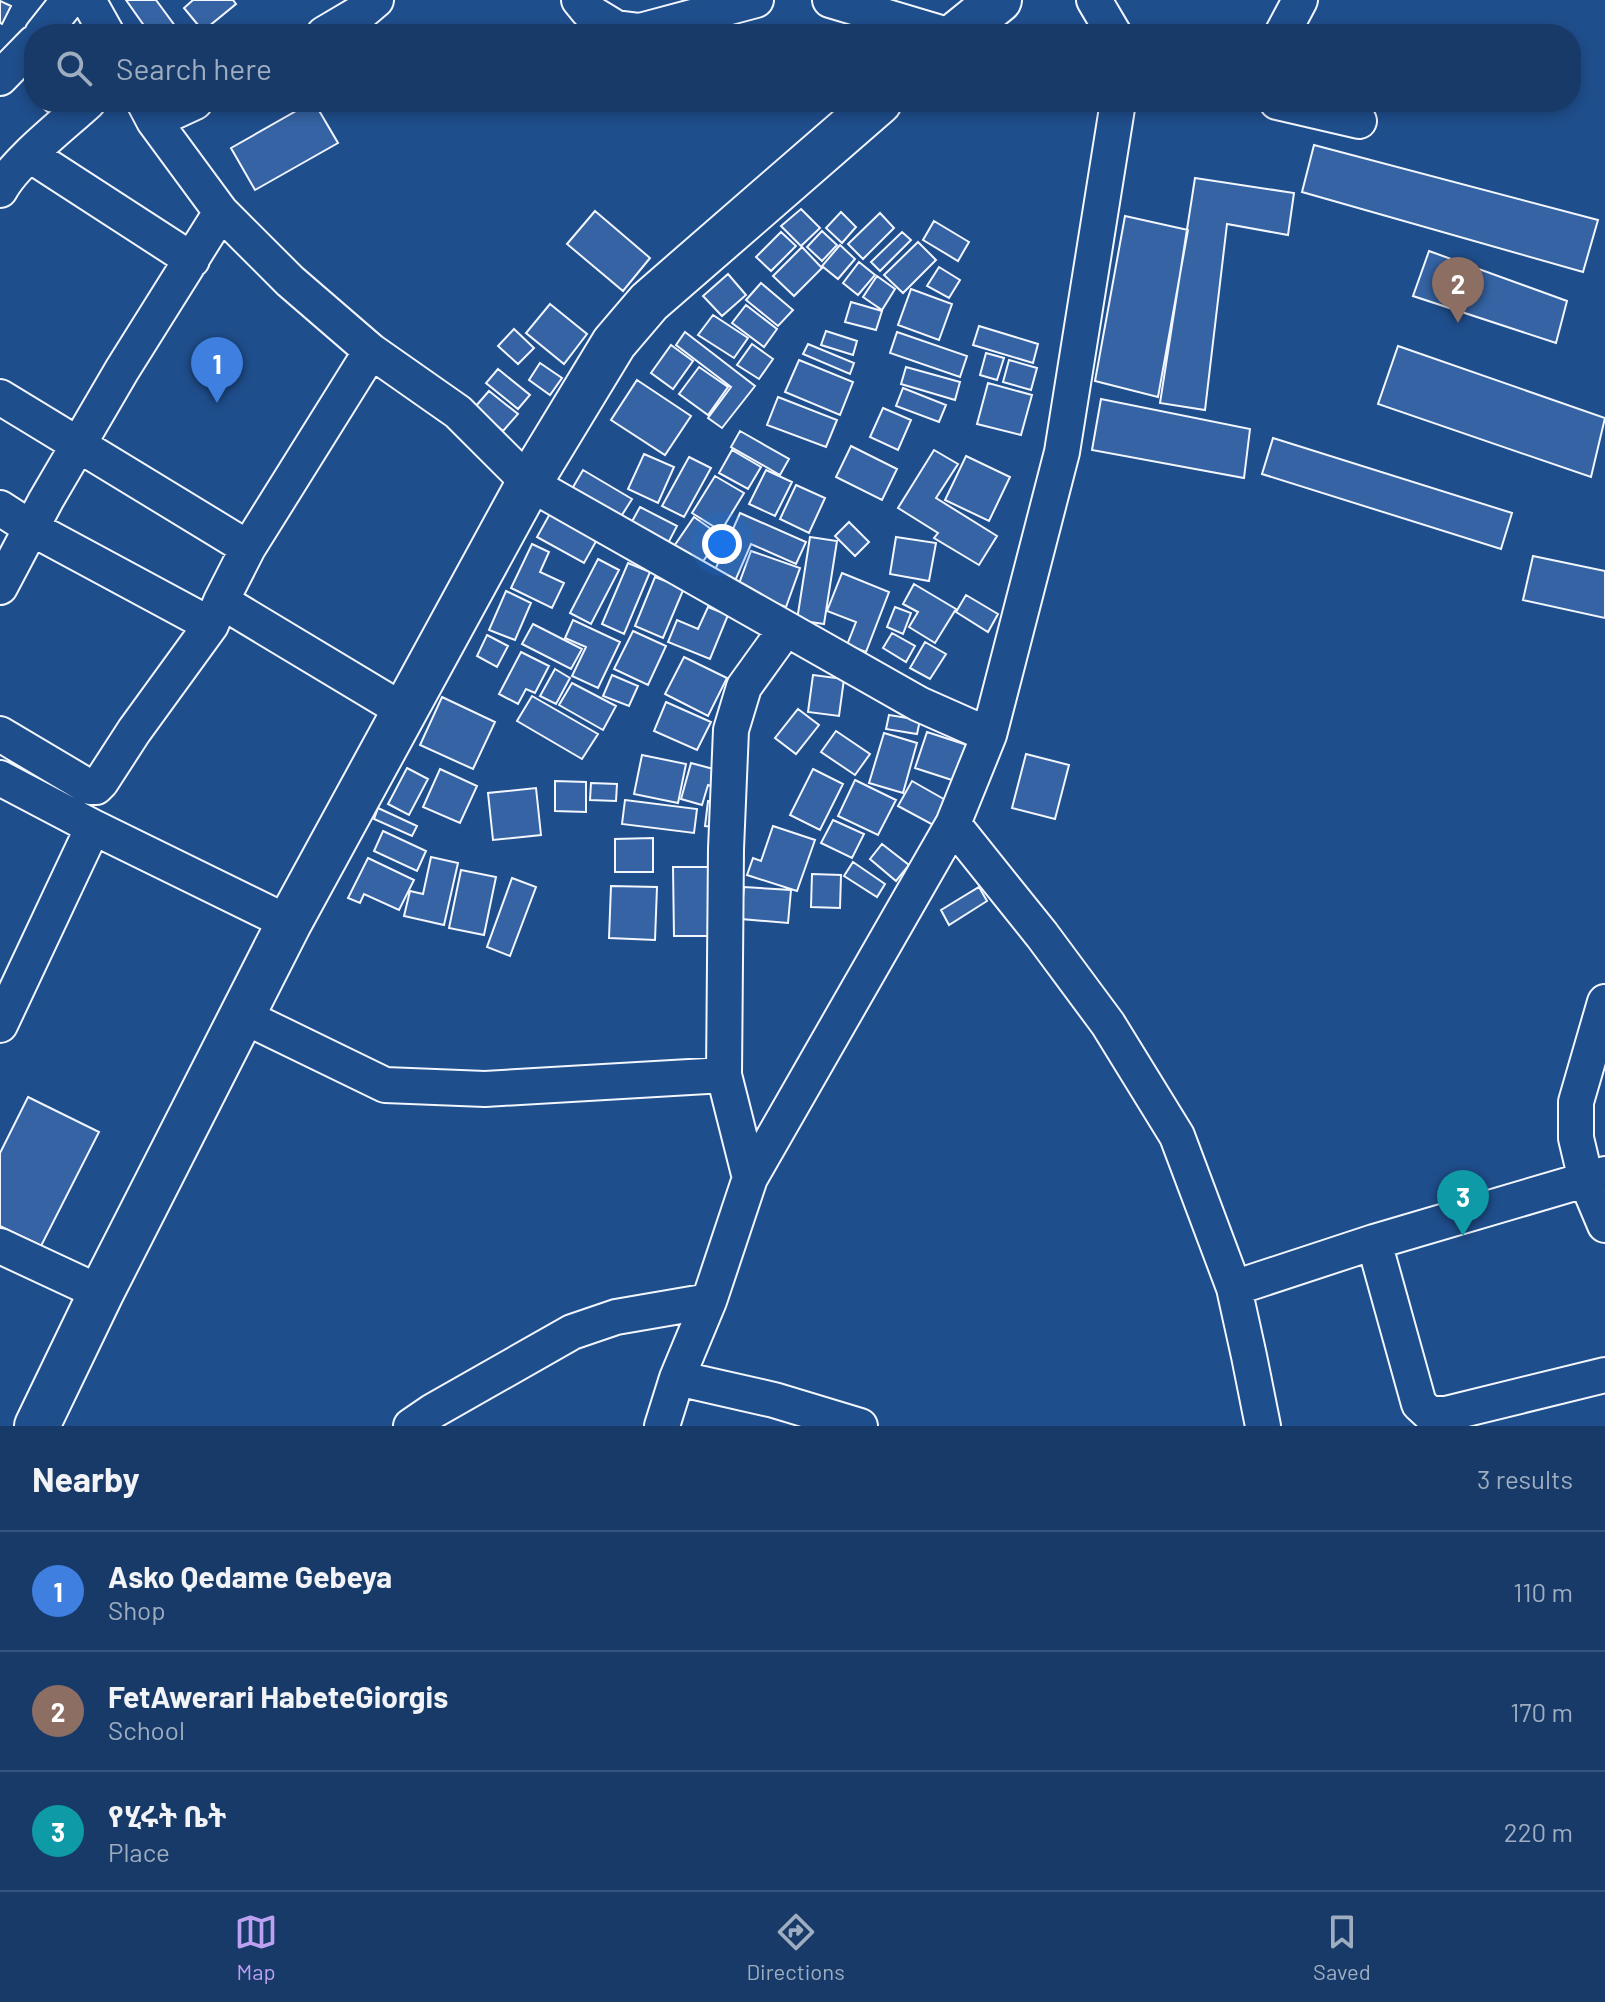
<!DOCTYPE html>
<meta charset="utf-8">
<style>
body{margin:0;font-family:Barlow,"Noto Sans Ethiopic",sans-serif;background:#244571;color:#f1f3f6}
.you{position:absolute;left:722px;top:544px;width:28px;height:28px;margin:-20px;border:6px solid #fff;border-radius:50%;background:#1a73e8;box-shadow:0 0 0 12px #1a73e833}
.badge{display:grid;place-items:center;width:52px;height:52px;border-radius:50%;background:#bca0f2;color:#fff;font-size:26px;font-weight:700}
.pin{position:absolute;translate:-50% -66px;filter:drop-shadow(0 2px 4px #0008)}
.pin::after{content:'';position:absolute;top:42px;width:28px;height:24px;background:inherit;clip-path:polygon(0 0,100% 0,50% 100%)}
.list{margin:0;padding:0;list-style:none}
h2{display:flex;justify-content:space-between;align-items:center;height:104px;margin:0;padding:0 32px;font-size:34px}
h2 small{font-size:26px;font-weight:400;color:#9eadc0}
.list li{display:grid;grid-template-columns:52px 1fr auto;gap:24px;align-items:center;box-sizing:border-box;height:120px;padding:0 32px;border-top:2px solid #36547d}
.list b{display:block;font-size:30px;white-space:nowrap}
.list p{margin:0;font-size:26px;white-space:nowrap;color:#9eadc0}
.list em{font-size:26px;font-style:normal;color:#9eadc0}
.icon{flex:none;width:44px;height:44px;fill:none;stroke:currentColor;stroke-width:2;stroke-linecap:round;stroke-linejoin:round}
.map{position:relative;flex:none;width:1605px;height:1426px;overflow:hidden}
.search{position:absolute;background:#173a69;box-shadow:0 4px 12px #0003;left:24px;right:24px;top:24px;height:88px;display:flex;align-items:center;gap:20px;box-sizing:border-box;padding:0 28px;border-radius:32px;color:#9eadc0;font-size:30px}
.sheet{height:464px;background:#173a69}
nav{display:flex;justify-content:space-around;align-items:center;box-sizing:border-box;height:112px;border-top:2px solid #36547d;background:#173a69;font-size:22px;color:#9eadc0}
nav a{display:grid;justify-items:center;gap:4px}
nav .on{color:#bca0f2}
.map>svg:first-child{display:block}
</style>
<div class="map">
<svg width="1605" height="1426" viewBox="0 0 1605 1426">
<rect width="100%" height="100%" fill="#1f4e8c"/>
<path fill="#3563a3" stroke="#f2f6ff" stroke-width="2" d="M126 0H156L181 34H150Z
M193 0H233L236 4 203 31 184 8Z
M0 1 11 6 2 24 0 23Z
M37 102H70L54 118Z
M312 102H314L338 143 255 190 231 148Z
M1314 145 1598 220 1583 272 1302 192Z
M1195 178 1294 193 1288 235 1227 224 1205 410 1160 403Z
M801 209 820 228 801 246 781 226Z
M595 211 650 258 623 291 567 244Z
M841 212 856 227 842 243 826 228Z
M880 213 894 228 863 259 848 244Z
M1125 216 1188 230 1158 397 1095 381Z
M934 221 969 242 958 261 923 240Z
M822 231 837 245 822 261 807 247Z
M781 232 796 246 771 271 756 257Z
M902 232 911 240 880 271 871 262Z
M918 242 936 260 903 293 884 275Z
M840 245 855 259 838 279 822 266Z
M802 247 822 268 794 296 773 276Z
M1429 251 1567 301 1556 343 1413 296Z
M859 262 875 275 858 295 843 283Z
M939 267 960 280 949 298 927 286Z
M728 274 746 295 722 316 703 296Z
M877 276 895 289 882 310 863 297Z
M761 283 793 310 778 326 746 300Z
M911 289 952 304 939 340 898 325Z
M851 302 882 311 876 330 845 322Z
M550 304 587 334 564 364 526 333Z
M746 305 777 329 764 347 732 323Z
M713 315 748 338 734 358 698 335Z
M979 326 1038 344 1033 363 973 345Z
M514 329 534 348 518 364 498 346Z
M826 331 857 341 853 355 821 345Z
M685 332 755 386 722 428 708 418 731 387 676 345Z
M897 332 967 356 960 377 890 353Z
M752 344 773 359 759 379 737 365Z
M808 344 854 363 850 374 803 354Z
M671 345 693 361 673 389 651 373Z
M1398 346 1605 418 1591 477 1378 404Z
M986 353 1004 358 997 380 980 375Z
M799 360 853 382 840 415 785 392Z
M1009 360 1037 368 1031 390 1003 382Z
M540 363 562 378 550 395 529 380Z
M699 367 728 387 708 415 679 394Z
M906 367 960 382 955 400 901 384Z
M498 369 530 395 518 409 486 383Z
M637 380 691 416 665 455 611 420Z
M988 383 1032 395 1021 435 977 424Z
M903 388 946 405 939 422 896 406Z
M489 391 518 414 503 431 475 407Z
M778 397 837 420 826 447 767 425Z
M1101 399 1250 429 1244 478 1092 450Z
M883 408 911 420 898 450 870 437Z
M740 431 789 459 780 475 731 447Z
M1273 438 1512 513 1501 549 1262 474Z
M851 446 897 469 882 500 836 477Z
M732 450 761 467 748 489 719 473Z
M934 450 958 464 936 498 997 536 979 565 934 538 938 533 898 508Z
M644 454 674 467 658 503 628 489Z
M966 456 1010 477 989 521 945 500Z
M689 457 711 468 684 517 662 506Z
M583 470 632 499 617 523 569 494Z
M766 470 792 482 775 516 749 504Z
M715 476 744 493 721 531 692 513Z
M796 485 825 498 809 533 780 519Z
M640 507 677 526 663 553 625 534Z
M552 510 599 536 584 563 537 537Z
M740 513 806 542 796 564 751 544 732 588 711 579Z
M694 517 721 536 694 574 668 555Z
M849 522 869 542 855 556 835 536Z
M810 537 837 541 824 624 797 620Z
M896 537 936 543 929 581 890 574Z
M532 544 549 552 540 572 564 583 552 608 511 588Z
M751 551 800 568 786 607 737 589Z
M1533 556 1605 571V618L1523 600Z
M598 559 619 570 591 624 570 613Z
M628 563 650 572 624 634 602 624Z
M842 573 889 592 866 652 847 645 856 622 827 611Z
M655 577 684 588 663 638 635 626Z
M914 584 956 609 935 643 909 627 918 612 903 604Z
M506 591 531 603 515 640 489 630Z
M966 595 998 614 988 632 956 612Z
M708 607 728 615 710 659 668 642 677 620 698 629Z
M895 607 911 613 903 634 887 627Z
M573 620 620 642 598 688 572 676 586 647 565 638Z
M533 624 582 649 571 669 522 644Z
M633 631 666 646 648 685 614 669Z
M892 633 915 646 906 662 883 648Z
M487 635 508 646 497 667 477 656Z
M925 642 946 654 930 679 910 668Z
M521 652 549 666 535 693 526 689 518 704 499 694Z
M684 657 727 678 708 716 665 694Z
M555 669 570 678 556 704 540 696Z
M612 675 638 686 629 706 603 696Z
M813 675 844 679 839 716 808 712Z
M572 683 616 706 603 730 559 705Z
M532 696 598 734 582 759 517 721Z
M442 697 495 722 473 769 420 745Z
M666 702 711 722 697 750 654 731Z
M798 709 819 725 796 754 775 738Z
M889 715 920 720 917 734 886 729Z
M836 731 870 754 855 775 821 752Z
M927 732 970 746 958 782 915 768Z
M884 733 917 743 903 793 869 783Z
M1026 754 1069 765 1055 819 1012 808Z
M642 755 686 764 678 803 634 794Z
M691 763 721 771 717 788 708 785 702 805 681 799Z
M407 768 428 779 409 815 388 804Z
M440 769 477 786 460 823 423 807Z
M813 769 843 784 820 830 790 815Z
M855 780 896 800 878 835 838 816Z
M555 781 586 782V812L555 811Z
M912 781 949 802 935 826 898 806Z
M591 783 617 784 616 801 590 800Z
M536 788 541 835 493 840 488 793Z
M625 800 697 809 694 833 622 824Z
M708 801 727 803 724 828 705 826Z
M378 808 417 826 412 836 374 819Z
M833 820 864 834 852 858 821 843Z
M773 826 815 840 797 891 747 875 753 858 761 861Z
M383 831 426 851 417 871 374 851Z
M653 838V872H615V839Z
M882 844 909 865 896 881 870 859Z
M431 857 458 863 444 925 404 916 410 891 423 894Z
M368 858 414 880 399 910 364 894 360 903 348 898Z
M853 862 885 884 877 897 844 876Z
M673 867H715L716 936H674Z
M461 870 496 877 484 935 449 928Z
M812 874 841 875 840 908 811 907Z
M512 878 536 887 510 956 487 947Z
M611 886 657 887 655 940 609 938Z
M744 887 791 890 788 923 741 919Z
M979 887 987 901 949 925 941 910Z
M28 1097 99 1132 41 1246 0 1226V1153Z"/>
<g fill="none" stroke-linecap="round" stroke-linejoin="round">
<g stroke="#f2f6ff" stroke-width="38">
<path id="minor" d="M88 0 107 34
M579 0 588 11 616 28 640 31 756 0
M830 0 944 34
M1094 0 1114 34
M42 34 69 0
M324 34 363 11 376 0
M1282 34 1300 0
M0 78 34 43
M144 102 154 121 221 212 290 281 371 351 458 412 529 483 919 704 989 735 953 824
M1277 102 1359 121
M154 121 195 102
M30 155 192 260
M0 190C15 162 63 125 88 102
M0 397 248 548
M0 508 31 528 211 625
M0 587 46 500 122 370 221 212
M221 601 404 711
M0 734 89 787H96L101 782 134 731 211 625 221 601 248 548 371 351
M989 735 1062 452 1118 102
M0 778 93 827 289 923
M1605 1002 1576 1102V1138L1586 1180 1605 1225
M241 1015 385 1085 485 1089 724 1075
M0 1025 93 827
M750 1178 724 1075 726 849 731 730 744 687 785 630
M1374 1242 1419 1404 1430 1414H1446L1605 1375
M0 1246 101 1293
M1234 1288 1374 1242 1605 1174
M677 1378 774 1400 860 1426
M411 1426 433 1411 572 1332 616 1317 709 1301 750 1178 953 824 1042 935 1108 1024 1177 1136 1234 1288 1249 1356 1263 1426
M662 1426 677 1378 709 1301"/>
</g>
<g stroke="#f2f6ff" stroke-width="48">
<path id="major" d="M957 34 999 0
M37 1426 101 1293 289 923 529 483 614 343 649 302 879 102"/>
</g>
<use href="#minor" stroke="#1f4e8c" stroke-width="34"/>
<use href="#major" stroke="#1f4e8c" stroke-width="44"/>
</g>
</svg>
<div class="you"></div>
<div class="pin badge" style="left:217px;top:403px;background:#3f7fe0">1</div>
<div class="pin badge" style="left:1458px;top:323px;background:#8d6e63">2</div>
<div class="pin badge" style="left:1463px;top:1236px;background:#0f9aa8">3</div>
<div class="search"><svg class="icon" aria-label="search" viewBox="0 0 24 24"><circle cx="10" cy="10" r="6"/><path d="M15 15l6 6"/></svg>Search here</div>
</div>
<section class="sheet">
<h2>Nearby<small>3 results</small></h2>
<ul class="list">
<li><span class="badge" style="background:#3f7fe0">1</span><div><b>Asko Qedame Gebeya</b><p>Shop</p></div><em>110 m</em></li>
<li><span class="badge" style="background:#8d6e63">2</span><div><b>FetAwerari HabeteGiorgis</b><p>School</p></div><em>170 m</em></li>
<li><span class="badge" style="background:#0f9aa8">3</span><div><b>የሂሩት ቤት</b><p>Place</p></div><em>220 m</em></li>
</ul>
</section>
<nav>
<a class="on"><svg class="icon" aria-label="map" viewBox="0 0 24 24"><path d="M3 6l6-2 6 2 6-2v14l-6 2-6-2-6 2zM9 4v14M15 6v14"/></svg>Map</a>
<a><svg class="icon" aria-label="directions" viewBox="0 0 24 24"><path d="M12 3l9 9-9 9-9-9zM9 14v-3h6M13 9l2 2-2 2"/></svg>Directions</a>
<a><svg class="icon" aria-label="saved" viewBox="0 0 24 24"><path d="M7 4h10v16l-5-4-5 4z"/></svg>Saved</a>
</nav>
